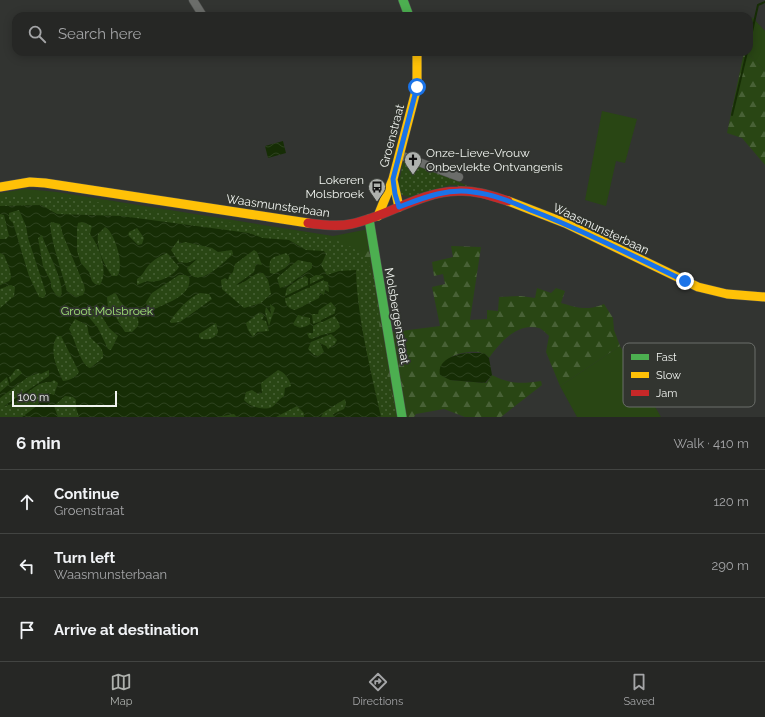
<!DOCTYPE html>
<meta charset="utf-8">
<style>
body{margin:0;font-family:Raleway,sans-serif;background:#2e2f2d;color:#f1f3f6}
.scale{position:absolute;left:12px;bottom:10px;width:105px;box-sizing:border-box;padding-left:4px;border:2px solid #f1f4f0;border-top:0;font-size:11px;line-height:14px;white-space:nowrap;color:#f1f4f0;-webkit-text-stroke:3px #323530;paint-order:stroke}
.stop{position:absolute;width:12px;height:12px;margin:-9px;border:3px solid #1a73e8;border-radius:50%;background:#fff}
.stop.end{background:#1a73e8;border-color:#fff;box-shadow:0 1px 4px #0008}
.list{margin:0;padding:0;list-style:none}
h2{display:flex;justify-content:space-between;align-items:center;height:52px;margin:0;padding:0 16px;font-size:17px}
h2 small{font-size:13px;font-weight:400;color:#a4a5a7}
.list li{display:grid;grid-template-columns:26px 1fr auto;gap:12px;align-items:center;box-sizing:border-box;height:64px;padding:0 16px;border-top:1px solid #424442}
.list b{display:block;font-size:15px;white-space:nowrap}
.list p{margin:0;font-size:13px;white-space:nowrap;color:#a4a5a7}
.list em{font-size:13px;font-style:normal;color:#a4a5a7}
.icon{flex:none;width:22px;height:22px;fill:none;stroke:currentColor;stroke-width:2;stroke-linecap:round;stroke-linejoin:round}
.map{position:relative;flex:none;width:765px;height:417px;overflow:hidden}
.search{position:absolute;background:#262725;box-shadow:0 2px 10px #0003;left:12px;right:12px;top:12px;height:44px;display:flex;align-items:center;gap:10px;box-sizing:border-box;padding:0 14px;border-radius:12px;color:#a4a5a7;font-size:15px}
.sheet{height:244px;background:#262725}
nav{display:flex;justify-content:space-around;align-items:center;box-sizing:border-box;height:56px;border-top:1px solid #424442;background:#262725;font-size:11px;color:#a4a5a7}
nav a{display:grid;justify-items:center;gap:2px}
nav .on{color:#aeb1ad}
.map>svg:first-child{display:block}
</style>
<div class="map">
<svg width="765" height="417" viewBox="0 0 765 417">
<defs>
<pattern id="forest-firs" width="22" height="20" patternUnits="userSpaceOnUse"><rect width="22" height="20" fill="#294614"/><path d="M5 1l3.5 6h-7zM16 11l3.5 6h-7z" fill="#486136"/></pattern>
<pattern id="park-dots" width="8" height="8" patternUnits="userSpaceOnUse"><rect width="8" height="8" fill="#294614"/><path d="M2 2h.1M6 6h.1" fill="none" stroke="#486136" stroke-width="1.8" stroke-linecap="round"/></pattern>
<pattern id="water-waves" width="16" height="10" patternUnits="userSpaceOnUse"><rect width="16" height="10" fill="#162d05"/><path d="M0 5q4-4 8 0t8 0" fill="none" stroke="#2d421e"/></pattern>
</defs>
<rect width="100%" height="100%" fill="#323431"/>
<path fill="#294614" d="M752 17 765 31V71L747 52H749V31Z
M602 111 637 119 625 163 616 161 606 206 585 200Z
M25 189 57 192 333 236 364 230 376 231 378 242 358 253 0 199V193Z
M620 346 661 417H577L560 386Z"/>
<path fill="url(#forest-firs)" d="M744 52H747L765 71V165L742 138 727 133Z
M368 246 393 332 440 326 432 287 445 284 443 274 434 276 432 262 453 257 451 246 481 247 470 320 487 319V310L498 311 499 297 521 296 535 298 537 288 551 293 556 288 565 291 561 303C579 308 586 311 604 304L613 318 614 330 620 346 560 386 546 352 549 336C546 333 542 329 539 328 518 322 500 342 489 358 482 348 461 352 451 357L450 380 486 383 492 375C509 384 522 384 541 381L542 385 501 417H465L444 409 416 414 414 417H381L358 253Z"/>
<path fill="url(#park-dots)" d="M403 162 425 167 468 186 450 185 409 197 399 194 398 188Z
M26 195 58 196 323 237C353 244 368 253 376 284L381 349 397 417H0V196Z"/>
<path fill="url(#water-waves)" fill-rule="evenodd" d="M283 141 286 153 268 158 265 146Z
M41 205 57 214 121 216 249 233 263 238 289 240 306 250 324 251 326 254 321 265 327 275 339 271 356 270C357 317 371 371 381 417H334L333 414 344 409 346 404 345 399 324 412 321 417H304V413L297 406 276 417H237L234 414 217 417H79L76 408V400L73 397 65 396 54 406 58 417H22L37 406 42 398H47L48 393 54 395 58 383 54 380 51 382C33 380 22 404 4 406L49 376V370L41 374 39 373 28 377 0 398V392L22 373 19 369H16L10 377H7L0 383V308L14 296 15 287 11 285 0 289V285L9 281 11 278 10 270 4 255 0 253V239H6L9 236 4 215 0 214V206ZM19 210 26 226 28 238 46 293 44 298 39 297 29 276 13 223 9 219V213ZM51 222 60 224 63 235 84 285 85 290 83 295 76 297 67 291C61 269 53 248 50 225ZM82 222 92 226 90 234C99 246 109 271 100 285L95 284 92 281 89 272 81 263 77 251V228L78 223ZM105 227C115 232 125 267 117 276H112C104 265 96 248 98 234ZM137 228 144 238 142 244 138 245 128 235 129 232ZM42 235C45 247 68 288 60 297L56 295 51 287V282L43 266 38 238ZM179 239V244L185 242 212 248 218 252 232 250 233 254C222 264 195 292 187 268L197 259 187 263 179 262 171 250ZM254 250 257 252 262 265 256 264 254 272 236 285C247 283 253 272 263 273L268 280 271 294 261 303 244 308 222 289 221 280 225 278 228 280 229 276 233 272 235 264ZM167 253 179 267C174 276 157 284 147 281L137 285V279C143 275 144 271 148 266 153 260 160 256 167 253ZM286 253 289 256 290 262 285 268 274 274 270 273C268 255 273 258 286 253ZM298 260 312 263V268L288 285 280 288 277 278ZM179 275H185L189 277C193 294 170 302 157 308L153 309 147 306 146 302 152 293ZM316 275 323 276 324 281 328 282 329 292 325 290 324 295 320 293 319 298 295 310C283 307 284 298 287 288L299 279 305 276 309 279ZM115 293C118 296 118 298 120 301 127 311 141 312 138 326L132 332H125L112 311 108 308 107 297ZM200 293 209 294 212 299 180 322 171 323 170 321C178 310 188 298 200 293ZM331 302 336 308 334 315 339 323 340 327 334 332 318 336 312 339 309 338 307 333H313V326L322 321 313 324 312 314H318L319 310ZM270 304 275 308 269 326 265 312 266 307 271 314ZM96 307 109 328 118 336 111 350 108 349 98 328 87 315 89 311ZM259 313 262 314 264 316 262 320 266 321 269 331 257 332 253 337 248 330 246 323ZM298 315 310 318V324C304 328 298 329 293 324ZM75 319 87 325C88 328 88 332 89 335 93 343 105 346 103 358L90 368C80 365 75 338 69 329ZM216 323 218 332C215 339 208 340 201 339L199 337V334ZM331 334 337 340 335 344 328 349 326 346 320 343 324 352 318 356 314 355 308 349 311 342ZM57 336H61L79 372C77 377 68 381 63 381 56 367 49 350 57 336ZM278 370C284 372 290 379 291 386L285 388 284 396C279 399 276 404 272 407 264 411 250 407 244 400L246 392 252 390 258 394 262 393 261 383Z
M466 353H484L489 358 492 375 485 383 450 380 440 375C437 360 454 355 466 353Z"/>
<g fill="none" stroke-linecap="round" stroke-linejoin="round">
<path stroke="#162d05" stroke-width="2" d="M749 45 758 5 765 2
M732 115 747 52
M309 287V279
M286 297 323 279
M322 321 334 315
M8 377 10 384"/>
<g stroke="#4e4f4d" stroke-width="9">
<path id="street" d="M193 0 203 16
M400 155 459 177"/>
</g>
<g stroke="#4e4f4d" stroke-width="10">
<path id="fast" d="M403 0 409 16
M369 219 402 417"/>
</g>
<g stroke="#4e4f4d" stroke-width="10">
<path id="slow" d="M393 180 399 207
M0 187 30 182 45 183 308 223
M508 201 565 223 698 287 727 294 765 297
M378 216 393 179 417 87V52"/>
</g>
<g stroke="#4e4f4d" stroke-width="10">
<path id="jam" d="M308 223C322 225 337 227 351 224 387 217 419 192 458 191 475 190 492 196 508 201"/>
</g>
<use href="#street" stroke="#6b6d6a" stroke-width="8"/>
<use href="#fast" stroke="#4caf50" stroke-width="9"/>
<use href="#slow" stroke="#ffc107" stroke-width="9"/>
<use href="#jam" stroke="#c62828" stroke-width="9"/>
</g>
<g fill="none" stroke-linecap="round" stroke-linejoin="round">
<path stroke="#1a73e8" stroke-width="5" d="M417 87 393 179 395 194 399 207C423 198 447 188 473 192 493 194 514 203 533 211 585 231 635 257 685 281"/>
</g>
<defs>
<g id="church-pin" transform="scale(0.9)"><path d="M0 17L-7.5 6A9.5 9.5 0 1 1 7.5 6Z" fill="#aeb1ad" stroke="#323530"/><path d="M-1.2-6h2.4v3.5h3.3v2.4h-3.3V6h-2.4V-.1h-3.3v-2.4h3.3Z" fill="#111"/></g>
<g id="bus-pin" transform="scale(0.9)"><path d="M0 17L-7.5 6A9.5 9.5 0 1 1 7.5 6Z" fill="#aeb1ad" stroke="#323530"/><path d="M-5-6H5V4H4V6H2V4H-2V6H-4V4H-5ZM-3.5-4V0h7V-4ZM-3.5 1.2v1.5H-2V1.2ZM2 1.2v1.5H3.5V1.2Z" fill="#111"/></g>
</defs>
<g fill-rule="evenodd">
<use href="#church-pin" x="413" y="160"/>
<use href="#bus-pin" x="377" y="187"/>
</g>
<g text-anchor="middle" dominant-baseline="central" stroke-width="3.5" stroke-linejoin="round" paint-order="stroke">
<g font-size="12" fill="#f1f4f0" stroke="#323530">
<text transform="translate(392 136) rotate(-75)">Groenstraat</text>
<text transform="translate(278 206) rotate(8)">Waasmunsterbaan</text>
<text transform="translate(601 229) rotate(25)">Waasmunsterbaan</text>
<text transform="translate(397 316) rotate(80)">Molsbergenstraat</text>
</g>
<g font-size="12" fill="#f1f4f0" stroke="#323530" text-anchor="start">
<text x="426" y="153">Onze-Lieve-Vrouw<tspan x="426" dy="14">Onbevlekte Ontvangenis</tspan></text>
<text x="364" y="180" text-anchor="end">Lokeren<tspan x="364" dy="14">Molsbroek</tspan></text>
</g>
<g font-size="12" fill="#a0e277" stroke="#323530">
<text x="107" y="311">Groot Molsbroek</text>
</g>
</g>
<rect x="623" y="343" width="132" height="64" rx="6" fill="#323530" stroke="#6b6e6a" stroke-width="1"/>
<rect x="631" y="354" width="18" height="6" fill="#4caf50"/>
<rect x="631" y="372" width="18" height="6" fill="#ffc107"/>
<rect x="631" y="390" width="18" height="6" fill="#c62828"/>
<g font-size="11" fill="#f1f4f0">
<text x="656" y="361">Fast</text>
<text x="656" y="379">Slow</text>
<text x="656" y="397">Jam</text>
</g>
</svg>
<div class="scale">100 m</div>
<div class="stop" style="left:417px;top:87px"></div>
<div class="stop end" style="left:685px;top:281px"></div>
<div class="search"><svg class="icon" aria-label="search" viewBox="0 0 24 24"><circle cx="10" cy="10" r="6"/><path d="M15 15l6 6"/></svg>Search here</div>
</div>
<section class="sheet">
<h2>6 min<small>Walk · 410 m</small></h2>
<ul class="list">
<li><svg class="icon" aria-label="ahead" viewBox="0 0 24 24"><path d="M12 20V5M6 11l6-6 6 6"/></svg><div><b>Continue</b><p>Groenstraat</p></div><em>120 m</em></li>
<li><svg class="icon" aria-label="left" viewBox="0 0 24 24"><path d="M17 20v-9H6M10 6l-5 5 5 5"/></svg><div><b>Turn left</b><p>Waasmunsterbaan</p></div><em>290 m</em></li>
<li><svg class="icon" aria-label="arrive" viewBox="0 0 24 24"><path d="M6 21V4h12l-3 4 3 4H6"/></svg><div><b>Arrive at destination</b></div></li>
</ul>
</section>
<nav>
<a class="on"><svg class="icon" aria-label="map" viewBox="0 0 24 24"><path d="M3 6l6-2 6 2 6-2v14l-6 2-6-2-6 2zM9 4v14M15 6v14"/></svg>Map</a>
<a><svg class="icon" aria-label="directions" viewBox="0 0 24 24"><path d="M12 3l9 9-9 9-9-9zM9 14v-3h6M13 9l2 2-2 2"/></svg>Directions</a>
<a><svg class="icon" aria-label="saved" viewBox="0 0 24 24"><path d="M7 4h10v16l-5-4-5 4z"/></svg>Saved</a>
</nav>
